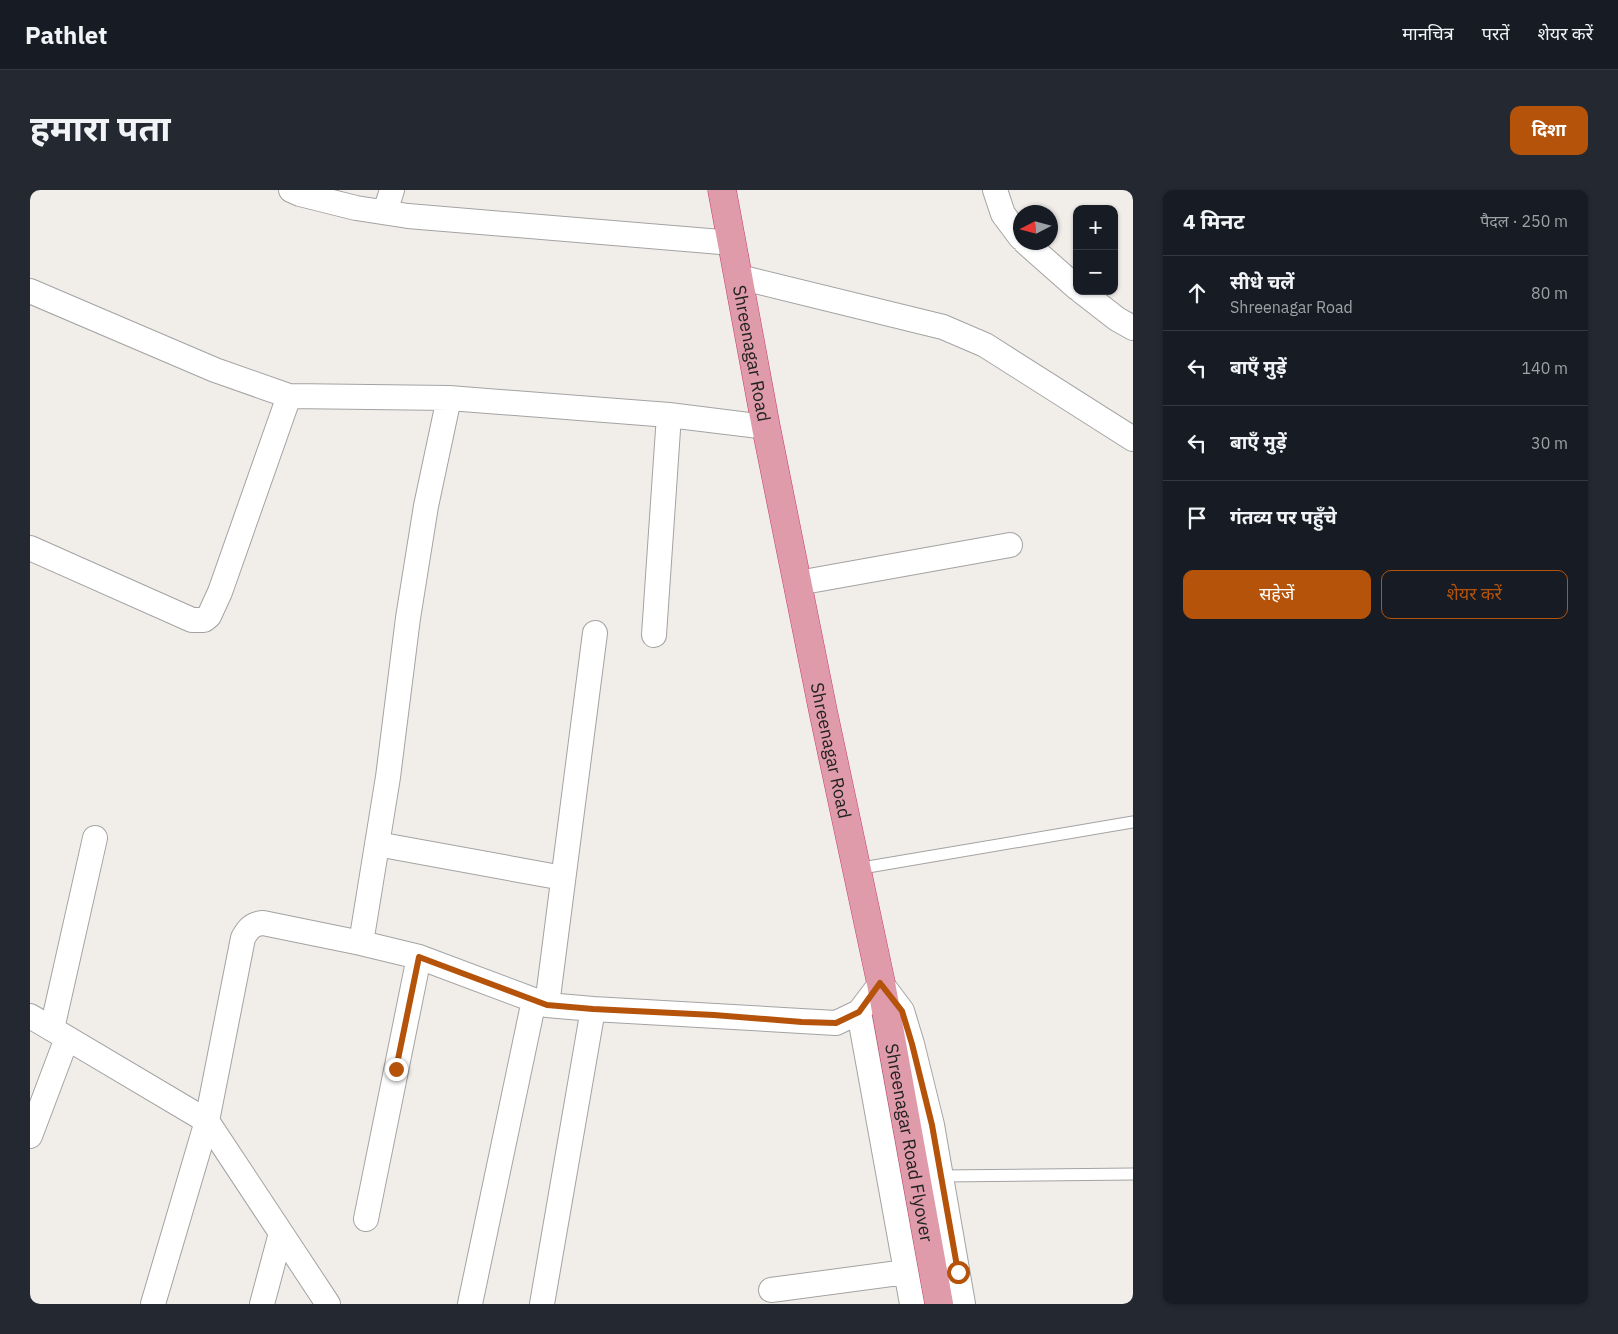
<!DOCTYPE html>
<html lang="hi">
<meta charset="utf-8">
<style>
body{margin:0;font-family:"IBM Plex Sans","Noto Sans Devanagari",sans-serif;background:#242831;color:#f1f3f6}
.controls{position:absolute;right:15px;top:15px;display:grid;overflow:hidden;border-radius:10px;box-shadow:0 1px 4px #0004}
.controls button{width:45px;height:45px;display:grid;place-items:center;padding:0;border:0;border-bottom:1px solid #363941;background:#171b24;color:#f1f3f6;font:25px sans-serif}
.compass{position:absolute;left:983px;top:15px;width:45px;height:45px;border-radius:50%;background:#171b24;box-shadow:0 1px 4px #0004;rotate:264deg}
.stop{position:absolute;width:15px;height:15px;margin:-11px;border:4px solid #b45309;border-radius:50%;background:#fff}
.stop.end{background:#b45309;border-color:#fff;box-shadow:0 1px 5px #0008}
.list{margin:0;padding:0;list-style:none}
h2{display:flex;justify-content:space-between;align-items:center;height:65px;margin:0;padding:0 20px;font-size:21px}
h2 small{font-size:16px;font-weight:400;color:#9ea1a6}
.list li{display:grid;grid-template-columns:32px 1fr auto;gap:15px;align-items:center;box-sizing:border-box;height:75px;padding:0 20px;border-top:1px solid #363941}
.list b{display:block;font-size:19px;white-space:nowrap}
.list p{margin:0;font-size:16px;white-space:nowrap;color:#9ea1a6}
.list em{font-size:16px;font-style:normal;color:#9ea1a6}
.actions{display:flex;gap:10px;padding:15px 20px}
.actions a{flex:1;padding:11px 0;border:1px solid #b45309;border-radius:10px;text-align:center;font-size:18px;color:#b45309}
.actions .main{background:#b45309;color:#fff}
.icon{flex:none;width:28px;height:28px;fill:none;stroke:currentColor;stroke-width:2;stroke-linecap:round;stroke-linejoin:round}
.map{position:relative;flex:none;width:1103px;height:1114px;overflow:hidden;border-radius:10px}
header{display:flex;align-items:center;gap:30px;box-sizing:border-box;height:70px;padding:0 25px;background:#171b24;border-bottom:1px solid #363941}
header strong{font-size:24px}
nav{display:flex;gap:28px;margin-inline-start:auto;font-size:18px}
.intro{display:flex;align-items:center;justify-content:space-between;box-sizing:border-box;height:120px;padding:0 30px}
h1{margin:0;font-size:35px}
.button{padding:12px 22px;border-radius:10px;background:#b45309;color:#fff;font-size:18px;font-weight:700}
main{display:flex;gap:30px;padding:0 30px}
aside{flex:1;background:#171b24;border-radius:10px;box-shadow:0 1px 4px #0004}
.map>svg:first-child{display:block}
</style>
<header>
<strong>Pathlet</strong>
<nav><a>मानचित्र</a><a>परतें</a><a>शेयर करें</a></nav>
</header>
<div class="intro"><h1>हमारा पता</h1><a class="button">दिशा</a></div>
<main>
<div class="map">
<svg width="1103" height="1114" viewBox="0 0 1103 1114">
<rect width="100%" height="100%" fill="#f1eeea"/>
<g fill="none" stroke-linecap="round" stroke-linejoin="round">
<g stroke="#a3a3a3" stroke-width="13">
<path id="lane" d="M826 679 1103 632
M910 986 1103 984"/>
</g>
<g stroke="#a3a3a3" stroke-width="26">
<path id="street" d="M261 0 270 4 326 18 378 26 703 53
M965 0 973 24 991 48
M355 22 362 0
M995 52 1047 98
M709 87 913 137 955 155 1103 249
M0 101 185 180 259 206 419 208 639 225 736 237
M1051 101 1087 129 1103 138
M419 208 396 316 378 428 358 587 331 753 389 767 517 815 563 819 806 833 829 822 851 793 872 821 882 854 902 935 933 1114
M0 358 162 430H174L179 426 190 402 259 206
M768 393 980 355
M624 445 639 225
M347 654 533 688
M517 815 565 443
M829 822 882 1114
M0 826 177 931 298 1114
M22 839 65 648
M0 946 37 848
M336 1029 389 767
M741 1100 876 1082
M123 1114 177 931 213 748C218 739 222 734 233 733L331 753
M232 1114 251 1043
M440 1114 504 810
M512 1114 563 819"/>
</g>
<g stroke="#c93c70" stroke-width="29">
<g id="highway">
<path id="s1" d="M692 0 736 237 793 521 851 793 909 1114"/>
</g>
</g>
<use href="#lane" stroke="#fff" stroke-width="11"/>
<use href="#street" stroke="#fff" stroke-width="24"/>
<use href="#highway" stroke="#df9ba9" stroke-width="28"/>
</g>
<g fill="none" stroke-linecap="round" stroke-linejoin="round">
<path stroke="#b45309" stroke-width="6" d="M366 879 389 767 517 815 563 819 684 825 772 832 806 833 829 822 850 793 872 821 882 854 902 935 928 1082"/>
</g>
<g text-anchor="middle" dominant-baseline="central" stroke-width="4" stroke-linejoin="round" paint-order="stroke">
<g font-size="18" fill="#222" stroke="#fff">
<text stroke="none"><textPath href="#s1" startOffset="166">Shreenagar Road</textPath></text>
<text stroke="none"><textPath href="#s1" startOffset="571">Shreenagar Road</textPath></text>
<text stroke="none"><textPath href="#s1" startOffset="971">Shreenagar Road Flyover</textPath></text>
</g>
</g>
</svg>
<div class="controls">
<button>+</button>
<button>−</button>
</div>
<svg class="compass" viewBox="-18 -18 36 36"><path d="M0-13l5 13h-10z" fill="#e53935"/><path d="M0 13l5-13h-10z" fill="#9ea1a6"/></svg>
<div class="stop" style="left:928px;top:1082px"></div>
<div class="stop end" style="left:366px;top:879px"></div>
</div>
<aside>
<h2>4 मिनट<small>पैदल · 250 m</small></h2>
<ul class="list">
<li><svg class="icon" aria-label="ahead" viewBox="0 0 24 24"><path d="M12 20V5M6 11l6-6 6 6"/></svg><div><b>सीधे चलें</b><p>Shreenagar Road</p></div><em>80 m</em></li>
<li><svg class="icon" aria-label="left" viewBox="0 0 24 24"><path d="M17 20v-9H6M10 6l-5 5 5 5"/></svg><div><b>बाएँ मुड़ें</b></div><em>140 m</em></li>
<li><svg class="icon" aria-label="left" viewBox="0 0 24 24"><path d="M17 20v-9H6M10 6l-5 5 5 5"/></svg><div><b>बाएँ मुड़ें</b></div><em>30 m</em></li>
<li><svg class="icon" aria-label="arrive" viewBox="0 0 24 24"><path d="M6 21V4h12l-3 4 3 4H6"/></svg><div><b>गंतव्य पर पहुँचे</b></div></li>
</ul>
<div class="actions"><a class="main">सहेजें</a><a>शेयर करें</a></div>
</aside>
</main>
